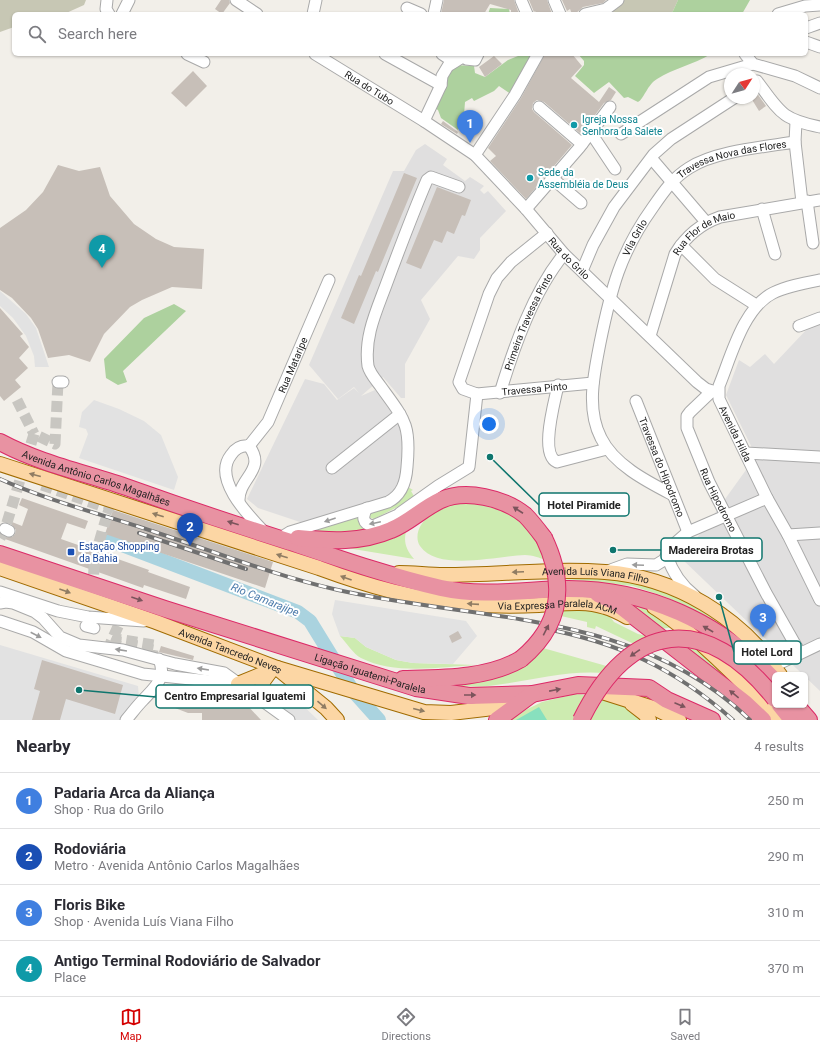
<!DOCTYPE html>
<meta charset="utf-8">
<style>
body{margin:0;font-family:Roboto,sans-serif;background:#f2f2f3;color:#2b2b33}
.controls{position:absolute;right:12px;bottom:12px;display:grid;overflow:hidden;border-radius:6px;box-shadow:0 1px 3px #0004}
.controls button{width:36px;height:36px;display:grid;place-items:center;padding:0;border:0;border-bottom:1px solid #e1e1e2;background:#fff;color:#2b2b33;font:20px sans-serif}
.compass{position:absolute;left:724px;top:68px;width:36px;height:36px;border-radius:50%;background:#fff;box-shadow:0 1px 3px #0004;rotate:54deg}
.you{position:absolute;left:489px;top:424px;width:14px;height:14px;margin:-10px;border:3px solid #fff;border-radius:50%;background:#1a73e8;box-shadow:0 0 0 6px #1a73e833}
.badge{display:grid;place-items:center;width:26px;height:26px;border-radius:50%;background:#d40000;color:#fff;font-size:13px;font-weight:700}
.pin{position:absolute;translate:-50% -33px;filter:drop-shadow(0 1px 2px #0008)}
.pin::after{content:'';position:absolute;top:21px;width:14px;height:12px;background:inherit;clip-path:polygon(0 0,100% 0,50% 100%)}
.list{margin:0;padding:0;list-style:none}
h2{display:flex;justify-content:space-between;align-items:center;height:52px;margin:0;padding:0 16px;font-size:17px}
h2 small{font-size:13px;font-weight:400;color:#7c7c81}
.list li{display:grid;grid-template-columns:26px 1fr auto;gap:12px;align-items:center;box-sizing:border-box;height:56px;padding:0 16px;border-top:1px solid #e1e1e2}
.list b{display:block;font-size:15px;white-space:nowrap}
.list p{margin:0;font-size:13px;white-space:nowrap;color:#7c7c81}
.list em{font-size:13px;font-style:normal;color:#7c7c81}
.icon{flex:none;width:22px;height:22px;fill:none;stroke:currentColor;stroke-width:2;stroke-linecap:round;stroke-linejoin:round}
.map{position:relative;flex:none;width:820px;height:720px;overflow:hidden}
.search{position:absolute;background:#fff;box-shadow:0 1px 3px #0004;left:12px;right:12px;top:12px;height:44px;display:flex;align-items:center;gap:10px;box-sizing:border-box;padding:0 14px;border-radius:6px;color:#7c7c81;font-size:15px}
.sheet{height:276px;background:#fff}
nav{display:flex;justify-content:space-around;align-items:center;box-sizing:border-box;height:56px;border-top:1px solid #e1e1e2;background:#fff;font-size:11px;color:#7c7c81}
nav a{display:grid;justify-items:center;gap:2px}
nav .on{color:#d40000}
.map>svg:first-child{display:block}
</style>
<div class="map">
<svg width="820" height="720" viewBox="0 0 820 720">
<rect width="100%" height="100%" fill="#f2efe9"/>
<path fill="#e0dfdf" d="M425 144 447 159 443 165 465 181 470 177 484 186 480 190 484 194 488 191 506 211 480 238V250L474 259 458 256 421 300 430 319 405 364V398H401L383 377 361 396 375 390 392 411 401 427 405 466 398 488 388 498 303 523 258 508 247 499 305 379 324 384 337 400 354 388 359 393 354 387 338 399 309 365 393 171H404L416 150Z
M820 324V691L682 559 756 456 726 395 739 360 750 367 765 354 774 364 808 328Z"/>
<path fill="#c7c7b4" d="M0 0H86L84 5 64 14H14V27L0 32Z
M622 0H678L673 11 669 14H599Z"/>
<path fill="#cdebb0" d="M408 487 413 490 411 491 415 498 374 519 368 517V512Z
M465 500 507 510 531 530 546 560C540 558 532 555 525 555 497 556 438 572 420 546 416 540 417 531 421 525 431 509 448 506 465 500Z
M359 514 369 529 340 535 314 532 337 521Z
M408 525C403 539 404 547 414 559L347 548Z
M565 575H580L653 586 701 607 751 646 695 614 686 606 663 596 633 586 566 579Z
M625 600 647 608 674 627 661 629Z
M563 607 606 611 614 622 638 634 651 637 636 645 596 626 595 629 587 627V622L561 616Z
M340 636 355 638 366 647 396 660 413 663 476 665C440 667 394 675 361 658 353 654 346 642 340 636Z
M682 644H688L708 660H712L734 684Z
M543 648 610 667 605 673C567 670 533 680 496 685 476 688 457 686 438 684Z
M575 694 587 695 574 720H505L542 702Z
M603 699 627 706 645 720H590Z"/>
<path fill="#add19e" d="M678 0H750L742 14H669L673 11Z
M490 8 509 9 510 14H488Z
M523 54H536L512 95 499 86 494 91 474 101 472 98 465 102 464 115 458 130 441 118 438 110 433 107 442 86 455 65 474 66 475 73 485 77 508 60Z
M578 54H711C693 65 674 68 657 79 647 85 644 99 638 102L628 97 624 98 609 82 594 93 575 76 584 65V61Z
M174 304 186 311 123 371 127 382 118 385 106 378 104 359 144 318Z"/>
<path fill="#88e0be" d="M539 707 547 720H516Z"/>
<path fill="#e2e2e2" d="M0 291 26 314 36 328 49 367H35L34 356 26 336 13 318 0 306Z
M94 400 119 409 144 421 161 435 178 477 174 490 79 458 88 434 86 429 79 427 82 412Z
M335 600 466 621 477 636 453 664 413 663 396 660 366 647 355 638 340 636 332 614Z
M0 645 138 686 139 698 120 720H0Z
M291 694 318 720H295L282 707Z"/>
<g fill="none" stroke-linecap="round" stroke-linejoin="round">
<path stroke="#aad3df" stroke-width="14" d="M106 539 298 612 310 621 353 691 379 720"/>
</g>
<path fill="#c7bfb8" d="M221 0H229L230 3 222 14 215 9Z
M444 0H514L519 14H511V10L490 4 484 14H441Z
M529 0H547L552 14H537L535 11 534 12Z
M562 0H606L603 3 583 7 575 14H572L570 9 567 11Z
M545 54H572L582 66 571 78 599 102 609 87 616 92 611 100 604 103 581 134 544 102 537 100 533 103 532 109 534 112 572 145 526 199 490 161 496 156 488 148 521 98Z
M494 56 502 64 485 77 479 67Z
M193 71 207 86 186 107 171 93Z
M754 89 766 106 759 111 751 98H754Z
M443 121 458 132 457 134 441 124Z
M58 165 79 171 100 167 110 196 134 224 156 239 174 247 204 249 202 289 172 287 142 300 130 307 104 334 90 362 69 355 48 358 38 329 31 318 12 298 0 290V228L26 210 43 192Z
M404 173 417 178 378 272 376 271 354 324 341 318 359 275 361 276Z
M437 187 471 200 465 216 462 215 454 234 447 231 442 243 434 240 421 269 406 263Z
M0 308 23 334 20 336 29 347 19 358 28 368 15 380 21 387 4 401 0 396Z
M22 498 88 521 85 529 67 523 61 539 149 570 148 572 190 587 186 599 144 585 143 588 5 539 6 537H12L15 534 16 530 11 524 12 522 22 526 28 509 19 505Z
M113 510 273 562 265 588 105 534Z
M458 631 462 638 452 643 449 636Z
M161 646 194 656 193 660 159 652Z
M42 660 123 685 115 714 66 699 60 720H32L40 691 34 689Z
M202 690 224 692 246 704 261 720H202V713H188L175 708 176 702 202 703Z"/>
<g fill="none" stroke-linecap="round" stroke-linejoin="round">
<path stroke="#c8c6c1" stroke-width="11" stroke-dasharray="11 5.5" stroke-linecap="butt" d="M17 400 34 434
M42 485 113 510
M0 538 5 529 34 434 55 444 58 382
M94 591C91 560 101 538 109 508
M125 611 111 642 153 650 154 645 117 639 116 641 139 646"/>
<g stroke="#a9a9a9" stroke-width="13">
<g id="minor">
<path d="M107 0 106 9 109 14"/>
<path d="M236 0 257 14"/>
<path d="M521 0 527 14"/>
<path d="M554 0 560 14"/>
<path d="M407 8 421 14"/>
<path d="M122 14 129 0"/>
<path d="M313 14 316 0"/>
<path d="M434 14 437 0"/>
<path d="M585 14 606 9 618 0"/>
<path d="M778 14 805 6 820 5"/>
<path d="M806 28 820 23"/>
<path d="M806 42 820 47"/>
<path d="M187 54 204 62"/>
<path id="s1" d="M315 54 424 121 475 155 526 209 564 254 697 382 706 389 718 393"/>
<path d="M385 54 441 85"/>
<path d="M442 54 454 62"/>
<path d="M464 54 466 59 475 60 478 54"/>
<path d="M745 54 753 64 795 76 820 88"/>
<path d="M757 81C780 112 781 119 820 127"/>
<path d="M539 107 582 144"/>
<path d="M424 121 441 85 442 76 448 66 464 56"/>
<path d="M796 122 795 142 802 202"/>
<path d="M591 133 615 169"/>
<path d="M621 134 709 77 753 64"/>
<path d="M475 155 515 95 538 54"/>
<path d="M652 159 706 222"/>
<path d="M552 178 581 203"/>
<path d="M807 201 813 243"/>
<path d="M526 209 579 148 610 107"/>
<path d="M762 209 775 254"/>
<path id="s2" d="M547 233 511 262 497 278 489 294 459 382 463 389 477 394 593 383"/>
<path d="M681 245 715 279 756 305"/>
<path d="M582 271 593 245 614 207 654 154 671 139 734 98"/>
<path id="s3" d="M820 280C804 283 787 286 773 293 743 308 731 357 719 386V399L767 498 788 535 820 600"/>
<path d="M799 326 820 318"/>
<path id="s4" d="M650 336 675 254C686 236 700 224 720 217L820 200"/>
<path d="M58 382H63"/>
<path d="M558 385C555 401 539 454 557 462L607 449"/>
<path id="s5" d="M712 391 690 412 687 416V428L709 482 766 593 800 653"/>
<path id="s6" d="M500 393C514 347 533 292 564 254"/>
<path id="s7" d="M636 401 688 532"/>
<path d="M746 453 820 457"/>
<path d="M332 468 400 414"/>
<path id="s8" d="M673 495C648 482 614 465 601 438 586 409 594 374 600 343 611 289 620 253 653 207 664 191 673 178 689 168 715 151 764 147 795 142"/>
<path d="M239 501C238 478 267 470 249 446"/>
<path d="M367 508C362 516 362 524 373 526L407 511"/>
<path d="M400 513 438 486 469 467 477 394"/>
<path d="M5 529 9 531"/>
<path id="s9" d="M265 533C249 516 212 479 231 455 235 449 241 445 249 446L268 422 329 280"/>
<path d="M788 535 820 533"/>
<path d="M282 537 290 532 388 502C402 495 406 482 407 467 411 425 405 420 381 387 377 381 370 374 368 366 364 337 376 312 386 285 399 250 412 215 427 180L431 177 459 187"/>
<path d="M667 556C672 571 682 586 695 596"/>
<path d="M605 572 627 564 656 565 664 560 672 546 688 532 767 498"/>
<path d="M0 592 58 611 88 617 144 621"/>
<path d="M0 603 6 602 13 603 35 612 43 618 60 637 79 645 123 650 175 664 224 673 289 720"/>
<path d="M0 621 33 632 66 651 143 674 238 684"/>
<path d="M86 626 94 628"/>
<path d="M774 666 820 644"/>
<path d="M126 720C132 713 137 706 143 700 155 687 167 678 159 659"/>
</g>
</g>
<g stroke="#a06b00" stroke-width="16">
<g id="major">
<path id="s10" d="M0 464 319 568C368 586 416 600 469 604 492 606 516 606 539 605 561 604 584 600 605 607 613 609 620 613 627 617"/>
<path id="s11" d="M0 568 156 622 277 668 326 708 337 720"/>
<path id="s12" d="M399 573C414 573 429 575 444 575 498 575 551 568 605 572 675 577 741 617 780 675"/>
<path d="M654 607C669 616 683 628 696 639 725 665 752 691 778 720"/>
<path d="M238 684 277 668 424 712 451 713 485 709 499 707 520 699"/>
<path d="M596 690 656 709 679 720"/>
<path d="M258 699 264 680 270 672"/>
<path d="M632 704 645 714 649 720"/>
</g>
</g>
<g stroke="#dc2a67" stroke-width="18">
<g id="highway">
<path id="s13" d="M0 442C41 464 86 473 129 488 182 507 236 525 290 542 340 559 389 576 441 588 481 597 524 590 565 589 646 588 720 622 775 681"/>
<path d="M298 538C330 541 361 543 391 530 409 523 423 508 441 500 466 489 504 498 525 515 532 522 538 530 544 538"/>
<path id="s14" d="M0 554 165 609 416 688 469 696 532 694 578 685 649 688 667 700 712 720"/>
<path d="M598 594 613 601 623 608 745 703 763 720"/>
<path d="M403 679C441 678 487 679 521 659"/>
<path d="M780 705 792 720"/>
<path d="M796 705 809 720"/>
<path d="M497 720 532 694"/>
</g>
</g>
<use href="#minor" stroke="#fff" stroke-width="11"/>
<use href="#major" stroke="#fcd6a4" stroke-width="14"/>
<use href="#highway" stroke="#e892a2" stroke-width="16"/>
<g stroke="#707070" stroke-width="4">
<path id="rail" d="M0 479C49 501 104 515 155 532 215 552 276 576 338 590 481 622 637 610 750 720
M139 533 246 569
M541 628C617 642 675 668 733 720"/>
</g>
<use href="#rail" stroke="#fff" stroke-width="2.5" stroke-dasharray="8" stroke-linecap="butt"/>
<g stroke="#dc2a67" stroke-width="18" stroke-linecap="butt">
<path id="highway-bridge" d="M521 659C562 625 566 584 544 538
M581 720C630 620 706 611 775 699"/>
</g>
<use href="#highway-bridge" stroke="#e892a2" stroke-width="16"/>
</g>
<defs><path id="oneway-solid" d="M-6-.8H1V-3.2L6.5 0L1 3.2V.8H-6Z"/></defs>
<g fill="#8f7c63">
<use href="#oneway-solid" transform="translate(35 475) rotate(-165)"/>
<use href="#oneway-solid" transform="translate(158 515) rotate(-162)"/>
<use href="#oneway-solid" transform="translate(282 556) rotate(-162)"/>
<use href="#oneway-solid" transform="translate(518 572) rotate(177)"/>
<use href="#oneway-solid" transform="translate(346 578) rotate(-160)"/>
<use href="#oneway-solid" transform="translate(65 591) rotate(20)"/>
<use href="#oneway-solid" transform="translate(473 604) rotate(-176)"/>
<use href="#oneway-solid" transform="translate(322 705) rotate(41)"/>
<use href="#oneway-solid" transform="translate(419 710) rotate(14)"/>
</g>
<g fill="#7b545c">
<use href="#oneway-solid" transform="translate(518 510) rotate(-147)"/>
<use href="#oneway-solid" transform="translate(233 523) rotate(-162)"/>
<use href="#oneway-solid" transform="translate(137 599) rotate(19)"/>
<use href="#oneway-solid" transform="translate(708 629) rotate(-150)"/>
<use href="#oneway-solid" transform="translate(546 630) rotate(-63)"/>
<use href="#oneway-solid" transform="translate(635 653) rotate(145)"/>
<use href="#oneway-solid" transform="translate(555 690) rotate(-11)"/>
<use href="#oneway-solid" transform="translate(734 694) rotate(-141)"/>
<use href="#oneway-solid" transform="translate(470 695)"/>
<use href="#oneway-solid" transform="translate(680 705) rotate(23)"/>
</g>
<g fill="#9c9c9c">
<use href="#oneway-solid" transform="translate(330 520) rotate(161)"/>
<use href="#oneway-solid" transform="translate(375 523) rotate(168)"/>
<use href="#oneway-solid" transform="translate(638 565) rotate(-177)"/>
<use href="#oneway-solid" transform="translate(36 635) rotate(27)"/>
<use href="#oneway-solid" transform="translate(121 650) rotate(-171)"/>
<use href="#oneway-solid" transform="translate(203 669) rotate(-171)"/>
</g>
<g fill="#0f9aa8" stroke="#fff" stroke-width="1.5">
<circle cx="574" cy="125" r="4"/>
<circle cx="530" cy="178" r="4"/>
</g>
<rect fill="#1a4fb4" stroke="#fff" stroke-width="1.5" x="67" y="548" width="8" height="8" rx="2"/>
<g text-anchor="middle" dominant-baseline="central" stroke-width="4" stroke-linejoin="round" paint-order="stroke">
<g font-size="10" fill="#222" stroke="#fff">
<text stroke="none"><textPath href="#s1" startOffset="64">Rua do Tubo</textPath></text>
<text stroke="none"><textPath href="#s8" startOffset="435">Travessa Nova das Flores</textPath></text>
<text stroke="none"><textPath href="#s4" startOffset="123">Rua Flor de Maio</textPath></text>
<text stroke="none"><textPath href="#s8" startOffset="302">Vila Grilo</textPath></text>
<text stroke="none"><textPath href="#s1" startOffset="329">Rua do Grilo</textPath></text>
<text stroke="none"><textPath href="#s6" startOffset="77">Primeira Travessa Pinto</textPath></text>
<text stroke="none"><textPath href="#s9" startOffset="206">Rua Mataripe</textPath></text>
<text stroke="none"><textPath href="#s2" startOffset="259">Travessa Pinto</textPath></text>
<text stroke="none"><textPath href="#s3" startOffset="210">Avenida Hilda</textPath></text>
<text stroke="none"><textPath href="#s7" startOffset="71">Travessa do Hipodromo</textPath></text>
<text stroke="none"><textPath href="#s13" startOffset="103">Avenida Antônio Carlos Magalhães</textPath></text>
<text stroke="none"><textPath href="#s5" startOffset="126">Rua Hipodromo</textPath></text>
<text stroke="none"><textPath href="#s12" startOffset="197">Avenida Luís Viana Filho</textPath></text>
<text stroke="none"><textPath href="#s10" startOffset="579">Via Expressa Paralela ACM</textPath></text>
<text stroke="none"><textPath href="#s11" startOffset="245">Avenida Tancredo Neves</textPath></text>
<text stroke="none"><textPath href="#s14" startOffset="389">Ligação Iguatemi-Paralela</textPath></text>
</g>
<g font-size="10" fill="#0d838f" stroke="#fff" text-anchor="start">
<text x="582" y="119">Igreja Nossa<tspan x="582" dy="12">Senhora da Salete</tspan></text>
<text x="538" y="172">Sede da<tspan x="538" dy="12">Assembléia de Deus</tspan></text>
</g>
<g font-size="10" fill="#164399" stroke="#fff" text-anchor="start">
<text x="79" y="546">Estação Shopping<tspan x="79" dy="12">da Bahia</tspan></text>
</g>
<g font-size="11" font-style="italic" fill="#4a7aab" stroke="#fff">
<text transform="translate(265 600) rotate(22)">Rio Camarajipe</text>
</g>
</g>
<path fill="none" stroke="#0f766e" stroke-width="1.5" d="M490 457L539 505M613 550L661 550M719 597L734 652M79 690L156 697"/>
<g fill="#0f766e" stroke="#fff" stroke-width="1.5">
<circle cx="490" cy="457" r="4"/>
<circle cx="613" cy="550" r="4"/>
<circle cx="719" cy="597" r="4"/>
<circle cx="79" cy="690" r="4"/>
</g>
<g fill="#fff" stroke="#0f766e" stroke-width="1.5">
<rect x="539" y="493" width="90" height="23" rx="4"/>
<rect x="661" y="538" width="101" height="23" rx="4"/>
<rect x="734" y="641" width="67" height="23" rx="4"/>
<rect x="156" y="685" width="157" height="23" rx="4"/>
</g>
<g font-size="11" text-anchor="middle" font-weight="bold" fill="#222">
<text x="584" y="509">Hotel Piramide</text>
<text x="711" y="554">Madereira Brotas</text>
<text x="767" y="656">Hotel Lord</text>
<text x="235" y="700">Centro Empresarial Iguatemi</text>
</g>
</svg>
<div class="controls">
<button><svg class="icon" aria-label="layers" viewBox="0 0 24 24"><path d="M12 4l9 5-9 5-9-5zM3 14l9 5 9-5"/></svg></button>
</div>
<svg class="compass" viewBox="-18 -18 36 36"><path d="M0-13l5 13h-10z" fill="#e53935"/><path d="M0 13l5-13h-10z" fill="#7c7c81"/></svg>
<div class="you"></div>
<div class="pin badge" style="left:470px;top:143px;background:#3f7fe0">1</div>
<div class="pin badge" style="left:190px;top:546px;background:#1a4fb4">2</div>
<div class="pin badge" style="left:763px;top:637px;background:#3f7fe0">3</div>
<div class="pin badge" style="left:102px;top:268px;background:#0f9aa8">4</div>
<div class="search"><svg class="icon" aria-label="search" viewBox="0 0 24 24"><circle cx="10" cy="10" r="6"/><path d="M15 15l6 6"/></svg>Search here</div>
</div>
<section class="sheet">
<h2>Nearby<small>4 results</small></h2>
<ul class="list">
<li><span class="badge" style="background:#3f7fe0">1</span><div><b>Padaria Arca da Aliança</b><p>Shop · Rua do Grilo</p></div><em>250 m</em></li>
<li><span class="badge" style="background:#1a4fb4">2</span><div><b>Rodoviária</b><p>Metro · Avenida Antônio Carlos Magalhães</p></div><em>290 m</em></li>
<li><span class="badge" style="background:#3f7fe0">3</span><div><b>Floris Bike</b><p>Shop · Avenida Luís Viana Filho</p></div><em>310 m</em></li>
<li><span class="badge" style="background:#0f9aa8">4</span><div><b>Antigo Terminal Rodoviário de Salvador</b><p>Place</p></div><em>370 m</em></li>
</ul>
</section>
<nav>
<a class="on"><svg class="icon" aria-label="map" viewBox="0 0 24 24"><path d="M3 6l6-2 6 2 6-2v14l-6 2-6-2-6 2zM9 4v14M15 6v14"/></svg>Map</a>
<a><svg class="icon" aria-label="directions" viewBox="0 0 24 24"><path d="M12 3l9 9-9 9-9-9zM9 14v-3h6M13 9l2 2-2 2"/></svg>Directions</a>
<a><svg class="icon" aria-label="saved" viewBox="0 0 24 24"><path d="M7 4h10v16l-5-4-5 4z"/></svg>Saved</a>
</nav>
